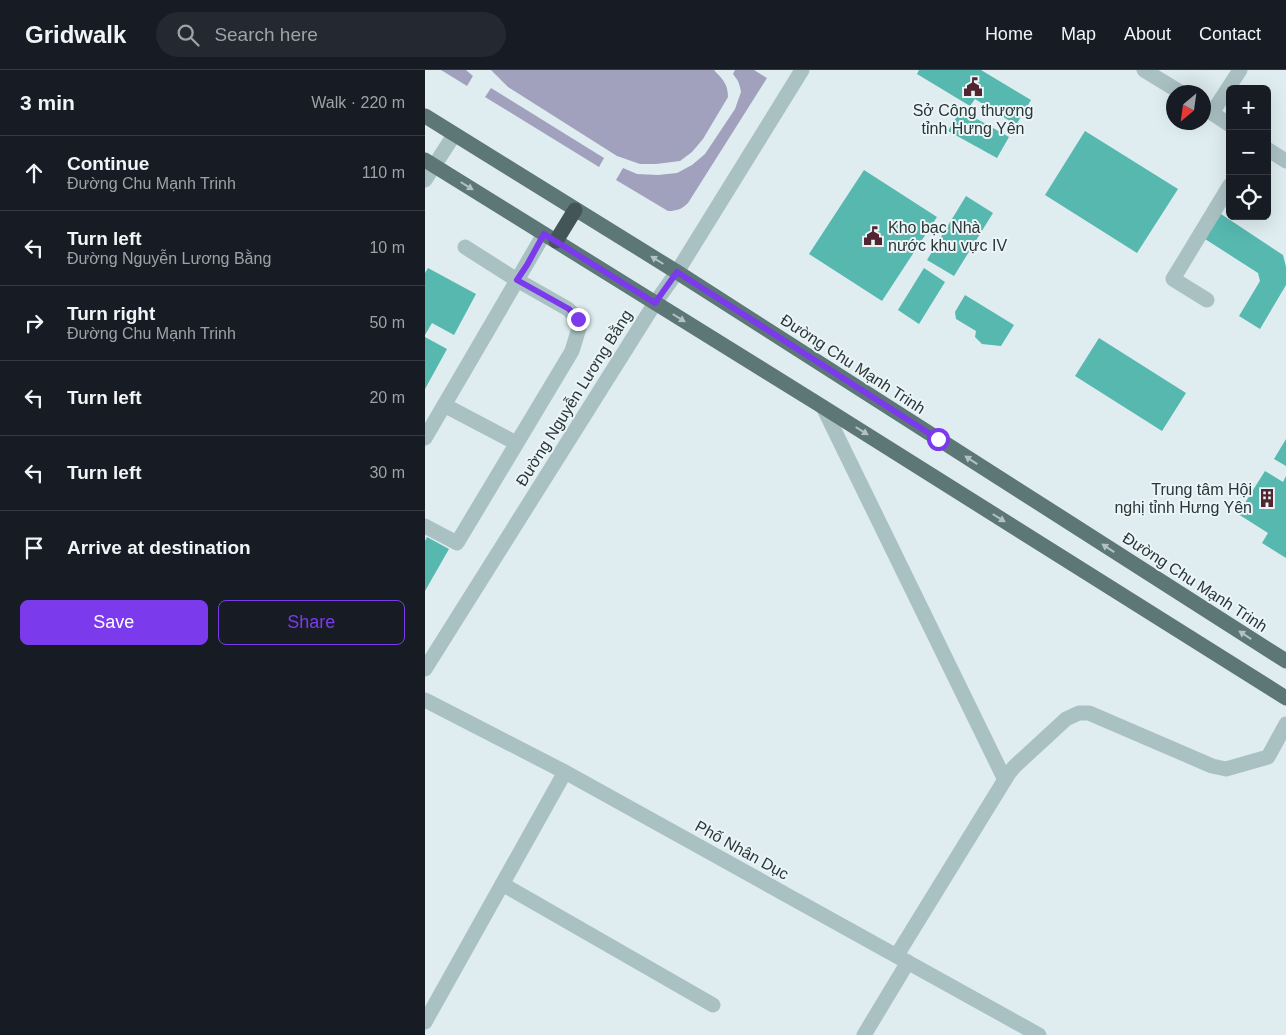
<!DOCTYPE html>
<meta charset="utf-8">
<style>
body{margin:0;font-family:Arial,sans-serif;background:#242831;color:#f1f3f6}
.controls{position:absolute;right:15px;top:15px;display:grid;overflow:hidden;border-radius:8px;box-shadow:0 5px 20px #0002}
.controls button{width:45px;height:45px;display:grid;place-items:center;padding:0;border:0;border-bottom:1px solid #363941;background:#171b24;color:#f1f3f6;font:25px sans-serif}
.compass{position:absolute;left:741px;top:15px;width:45px;height:45px;border-radius:50%;background:#171b24;box-shadow:0 5px 20px #0002;rotate:209deg}
.stop{position:absolute;width:15px;height:15px;margin:-11px;border:4px solid #7c3aed;border-radius:50%;background:#fff}
.stop.end{background:#7c3aed;border-color:#fff;box-shadow:0 1px 5px #0008}
.list{margin:0;padding:0;list-style:none}
h2{display:flex;justify-content:space-between;align-items:center;height:65px;margin:0;padding:0 20px;font-size:21px}
h2 small{font-size:16px;font-weight:400;color:#9ea1a6}
.list li{display:grid;grid-template-columns:32px 1fr auto;gap:15px;align-items:center;box-sizing:border-box;height:75px;padding:0 20px;border-top:1px solid #363941}
.list b{display:block;font-size:19px;white-space:nowrap}
.list p{margin:0;font-size:16px;white-space:nowrap;color:#9ea1a6}
.list em{font-size:16px;font-style:normal;color:#9ea1a6}
.actions{display:flex;gap:10px;padding:15px 20px}
.actions a{flex:1;padding:11px 0;border:1px solid #7c3aed;border-radius:8px;text-align:center;font-size:18px;color:#7c3aed}
.actions .main{background:#7c3aed;color:#fff}
.icon{flex:none;width:28px;height:28px;fill:none;stroke:currentColor;stroke-width:2;stroke-linecap:round;stroke-linejoin:round}
.map{position:relative;flex:none;width:861px;height:965px;overflow:hidden}
header{display:flex;align-items:center;gap:30px;box-sizing:border-box;height:70px;padding:0 25px;background:#171b24;border-bottom:1px solid #363941}
header strong{font-size:24px}
nav{display:flex;gap:28px;margin-inline-start:auto;font-size:18px}
.search{width:350px;height:45px;background:#242831;display:flex;align-items:center;gap:12px;box-sizing:border-box;padding:0 18px;border-radius:28px;color:#9ea1a6;font-size:19px}
main{display:flex}
aside{flex:1;background:#171b24}
.map>svg:first-child{display:block}
</style>
<header>
<strong>Gridwalk</strong>
<div class="search"><svg class="icon" aria-label="search" viewBox="0 0 24 24"><circle cx="10" cy="10" r="6"/><path d="M15 15l6 6"/></svg>Search here</div>
<nav><a>Home</a><a>Map</a><a>About</a><a>Contact</a></nav>
</header>
<main>
<aside>
<h2>3 min<small>Walk · 220 m</small></h2>
<ul class="list">
<li><svg class="icon" aria-label="ahead" viewBox="0 0 24 24"><path d="M12 20V5M6 11l6-6 6 6"/></svg><div><b>Continue</b><p>Đường Chu Mạnh Trinh</p></div><em>110 m</em></li>
<li><svg class="icon" aria-label="left" viewBox="0 0 24 24"><path d="M17 20v-9H6M10 6l-5 5 5 5"/></svg><div><b>Turn left</b><p>Đường Nguyễn Lương Bằng</p></div><em>10 m</em></li>
<li><svg class="icon" aria-label="right" viewBox="0 0 24 24"><path d="M7 20v-9h11M14 6l5 5-5 5"/></svg><div><b>Turn right</b><p>Đường Chu Mạnh Trinh</p></div><em>50 m</em></li>
<li><svg class="icon" aria-label="left" viewBox="0 0 24 24"><path d="M17 20v-9H6M10 6l-5 5 5 5"/></svg><div><b>Turn left</b></div><em>20 m</em></li>
<li><svg class="icon" aria-label="left" viewBox="0 0 24 24"><path d="M17 20v-9H6M10 6l-5 5 5 5"/></svg><div><b>Turn left</b></div><em>30 m</em></li>
<li><svg class="icon" aria-label="arrive" viewBox="0 0 24 24"><path d="M6 21V4h12l-3 4 3 4H6"/></svg><div><b>Arrive at destination</b></div></li>
</ul>
<div class="actions"><a class="main">Save</a><a>Share</a></div>
</aside>
<div class="map">
<svg width="861" height="965" viewBox="0 0 861 965">
<rect width="100%" height="100%" fill="#dfedf0"/>
<path fill="#a1a1bd" d="M16 0H41L48 6 42 16Z
M66 0H289C297 9 303 13 303 27L278 69 267 82 255 91 231 94H215L192 86 83 17Z
M310 0H329L342 8 263 133C257 139 252 141 243 141L191 110 198 98 212 104 233 105 252 103 267 95 280 84 310 39 316 22 315 17 313 11 308 4Z
M66 18 179 88 174 97 60 27Z"/>
<path fill="#56b8af" d="M494 0H556L606 30 591 55 550 29 545 36 492 4Z
M536 40 584 67 572 88 523 61Z
M660 61 753 119 712 183 620 125Z
M439 100 512 147 457 231 384 184Z
M541 126 568 143 529 206 502 190Z
M796 144 858 185 861 197V215L835 259 814 246 835 211 833 203 780 169Z
M3 198 51 224 29 265 7 253 0 265V203Z
M499 198 520 212 494 254 473 240Z
M540 225 589 255 576 276 557 274 550 267 551 261 531 249 530 242Z
M0 267 22 279 0 319Z
M674 268 761 323 737 361 650 306Z
M861 369V396L849 389Z
M840 401 858 412 861 406V488L837 473 843 463 813 444Z
M2 467 24 479 0 521V471Z"/>
<g fill="none" stroke-linecap="round" stroke-linejoin="round">
<path stroke="#aac1c4" stroke-width="15" d="M719 0 755 22
M778 37 805 55
M787 43 815 0
M842 79 861 91
M0 110 29 65
M782 230 748 209 805 115
M19 335 91 373
M398 337 580 710
M0 368 119 164
M0 456 32 473 147 281 154 258 153 249 143 239 92 210 40 177
M0 599 230 233 252 202 377 0
M0 630 140 702 614 965
M77 814 288 935
M472 885 584 703 590 696 641 649 654 643H664L787 696 801 699 843 687 861 654
M0 952 140 702
M439 965 483 892"/>
<path stroke="#5d7676" stroke-width="15" d="M0 46 252 202 861 591
M0 90 398 337 861 628"/>
<path stroke="#435655" stroke-width="15" d="M131 171 150 140"/>
</g>
<defs><path id="oneway-solid" d="M-6-.8H1V-3.2L6.5 0L1 3.2V.8H-6Z" transform="scale(1.25)"/></defs>
<g fill="#b2c2c4">
<use href="#oneway-solid" transform="translate(42 116) rotate(32)"/>
<use href="#oneway-solid" transform="translate(232 190) rotate(-148)"/>
<use href="#oneway-solid" transform="translate(254 248) rotate(32)"/>
<use href="#oneway-solid" transform="translate(437 361) rotate(32)"/>
<use href="#oneway-solid" transform="translate(546 390) rotate(-147)"/>
<use href="#oneway-solid" transform="translate(574 448) rotate(32)"/>
<use href="#oneway-solid" transform="translate(683 478) rotate(-147)"/>
<use href="#oneway-solid" transform="translate(820 565) rotate(-147)"/>
</g>
<g fill="none" stroke-linecap="round" stroke-linejoin="round">
<path stroke="#7c3aed" stroke-width="6" d="M153 249 144 239 92 210 102 195 119 164 230 233 252 202 513 369"/>
</g>
<defs>
<g id="civic-bare" transform="scale(1.5)"><path d="M-.6-6.5H3V-4.5H.6V-3L4-1V1h2V6H-6V1h2V-1L-.6-3ZM-1.2 2.5V6h2.4V2.5Z" fill="#532531" stroke="#ebf5f8" stroke-width="2.5" paint-order="stroke"/></g>
<g id="building-bare" transform="scale(1.5)"><path d="M-4-6H4V6H1V3H-1V6H-4ZM-2.5-4.3h1.7v1.8h-1.7ZM.8-4.3h1.7v1.8H.8ZM-2.5-1h1.7V.8h-1.7ZM.8-1h1.7V.8H.8Z" fill="#532531" stroke="#ebf5f8" stroke-width="2.5" paint-order="stroke"/></g>
</defs>
<g fill-rule="evenodd">
<use href="#civic-bare" x="548" y="17"/>
<use href="#civic-bare" x="448" y="166"/>
<use href="#building-bare" x="842" y="428"/>
</g>
<g text-anchor="middle" dominant-baseline="central" stroke-width="4" stroke-linejoin="round" paint-order="stroke">
<g font-size="16" fill="#2a3636" stroke="#ebf5f8">
<text x="548" y="40">Sở Công thương<tspan x="548" dy="18">tỉnh Hưng Yên</tspan></text>
<text x="463" y="157" text-anchor="start">Kho bạc Nhà<tspan x="463" dy="18">nước khu vực IV</tspan></text>
<text x="827" y="419" text-anchor="end">Trung tâm Hội<tspan x="827" dy="18">nghị tỉnh Hưng Yên</tspan></text>
</g>
<g font-size="16" fill="#2a3636" stroke="#ebf5f8">
<text transform="translate(428 294) rotate(33)">Đường Chu Mạnh Trinh</text>
<text transform="translate(149 328) rotate(-58)">Đường Nguyễn Lương Bằng</text>
<text transform="translate(770 512) rotate(33)">Đường Chu Mạnh Trinh</text>
<text transform="translate(317 780) rotate(29)">Phố Nhân Dục</text>
</g>
</g>
</svg>
<div class="controls">
<button>+</button>
<button>−</button>
<button><svg class="icon" aria-label="locate" viewBox="0 0 24 24"><circle cx="12" cy="12" r="6"/><path d="M12 2v4M12 18v4M2 12h4M18 12h4"/></svg></button>
</div>
<svg class="compass" viewBox="-18 -18 36 36"><path d="M0-13l5 13h-10z" fill="#e53935"/><path d="M0 13l5-13h-10z" fill="#9ea1a6"/></svg>
<div class="stop" style="left:513px;top:369px"></div>
<div class="stop end" style="left:153px;top:249px"></div>
</div>
</main>
